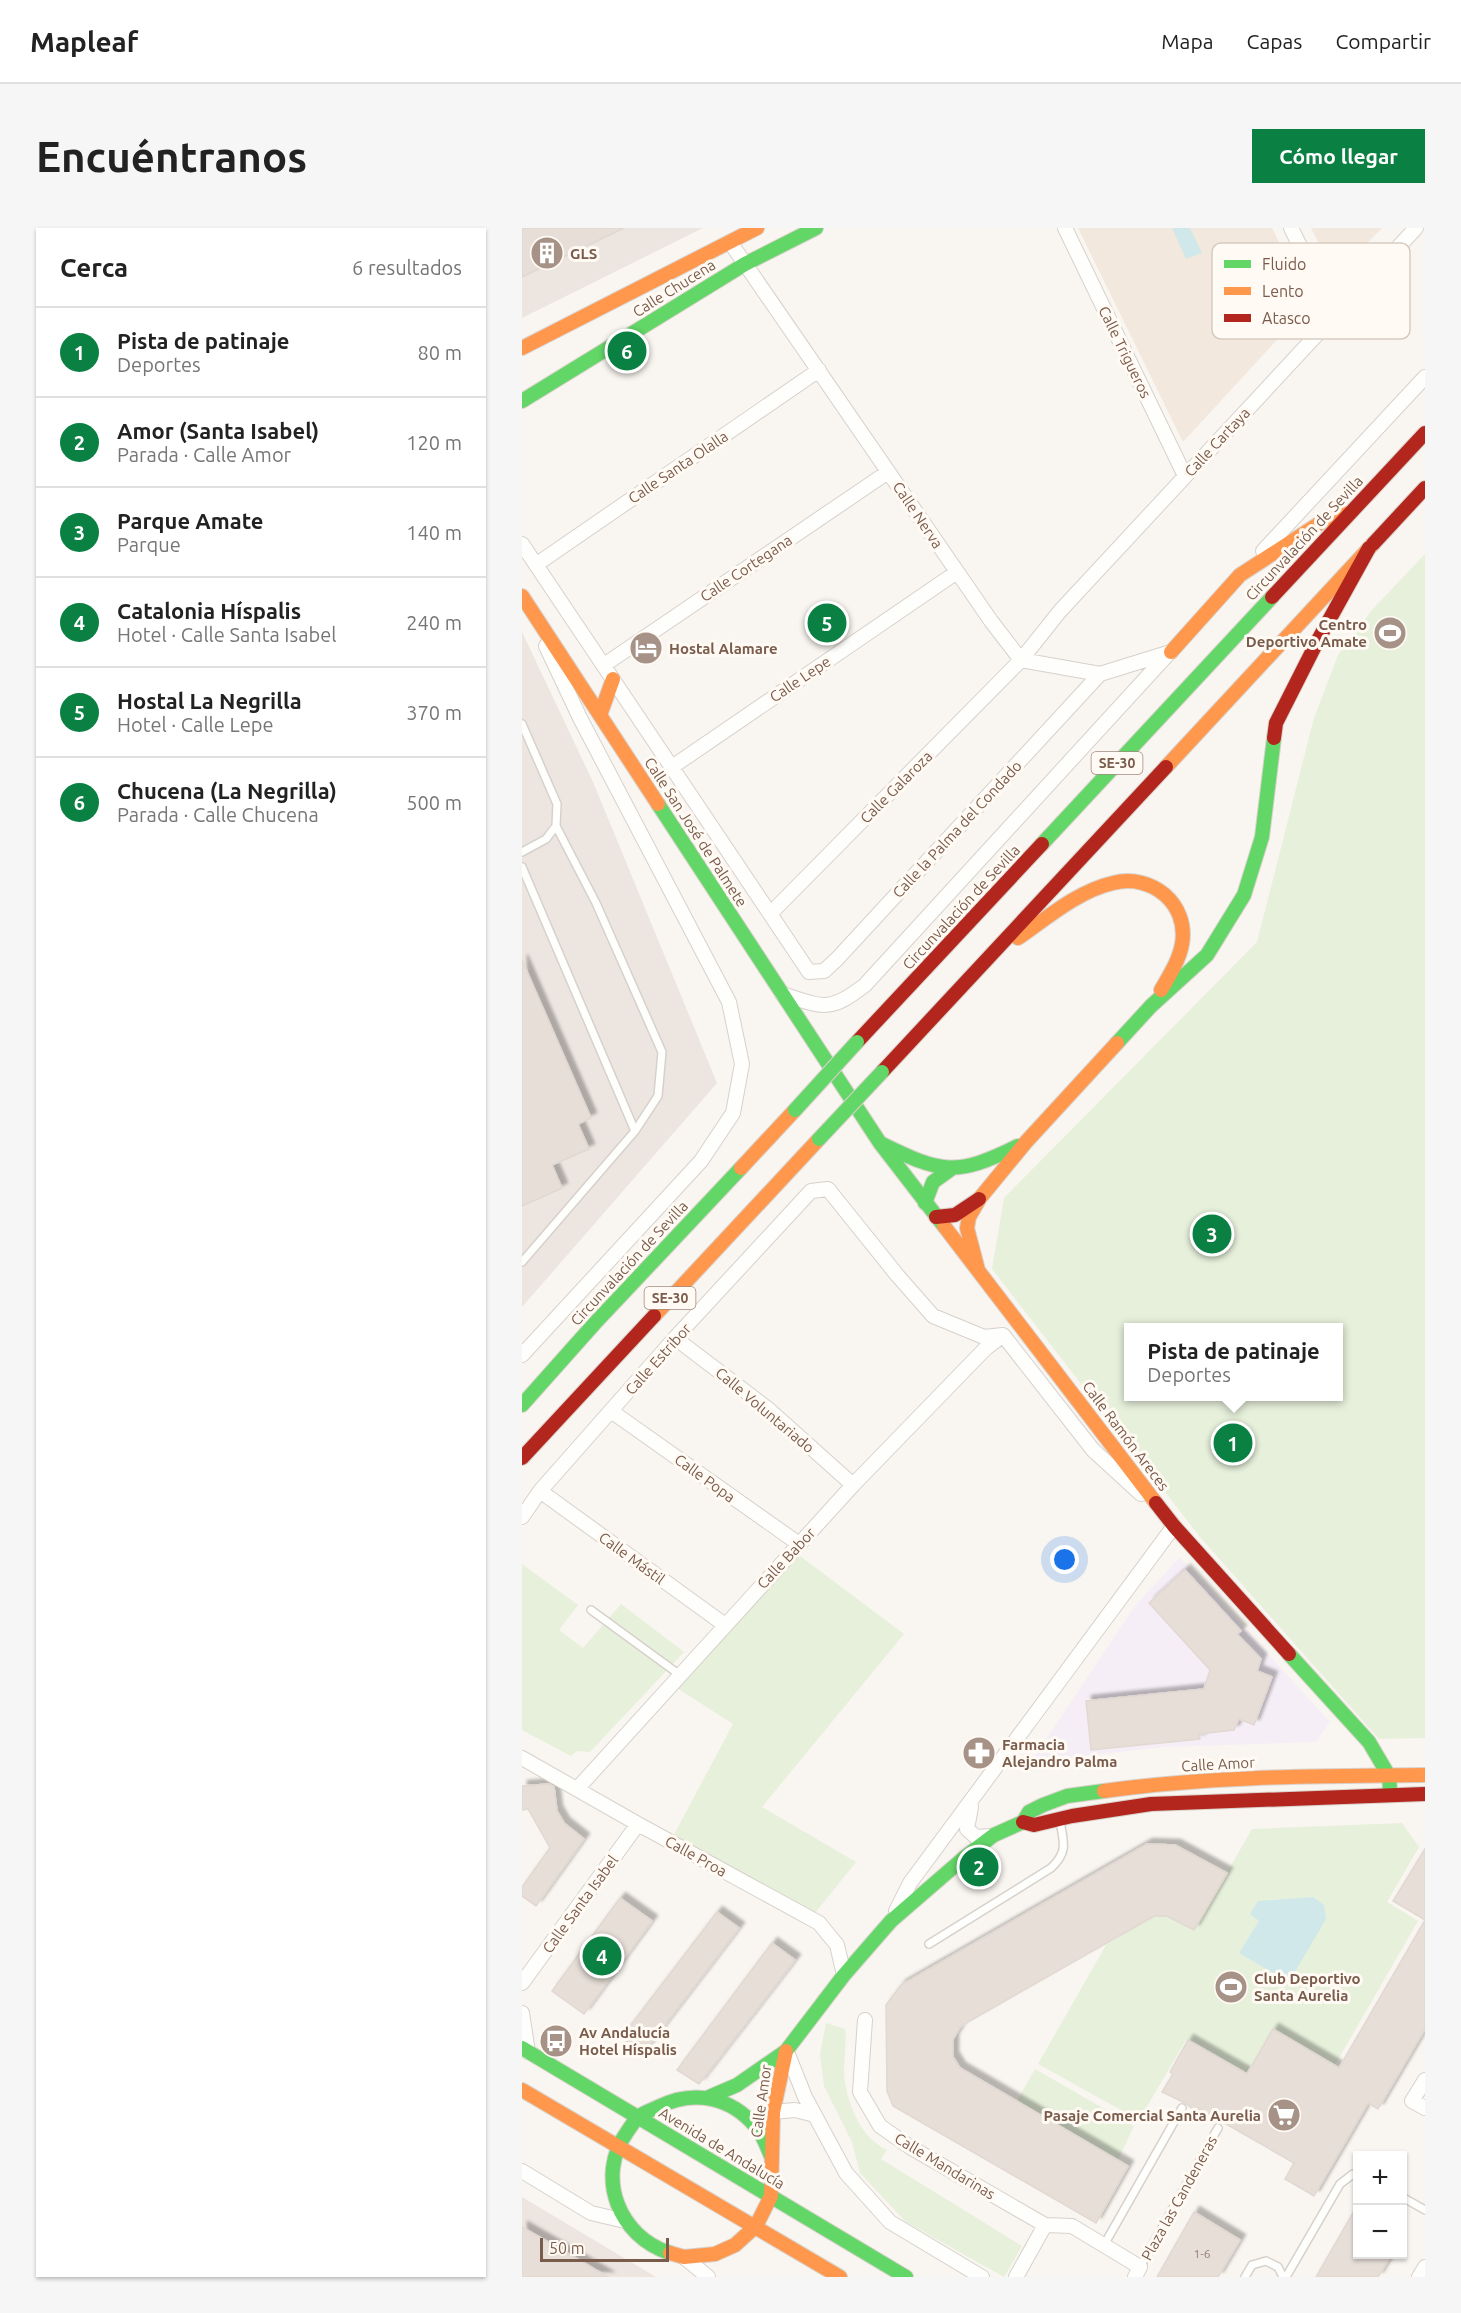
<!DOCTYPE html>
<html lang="es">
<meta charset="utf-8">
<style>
body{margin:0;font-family:Ubuntu,sans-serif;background:#f6f6f6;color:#222}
.controls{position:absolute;right:18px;bottom:18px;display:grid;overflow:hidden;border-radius:0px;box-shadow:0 2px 4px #0004}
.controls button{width:54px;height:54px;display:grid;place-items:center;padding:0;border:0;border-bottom:2px solid #e0e0e0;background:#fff;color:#222;font:30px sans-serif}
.scale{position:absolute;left:18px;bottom:15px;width:129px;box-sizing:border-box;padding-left:6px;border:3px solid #7a5c4d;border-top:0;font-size:16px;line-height:21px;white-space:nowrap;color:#7a5c4d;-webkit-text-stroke:4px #fffaf3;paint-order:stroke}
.you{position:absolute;left:543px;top:1332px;width:21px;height:21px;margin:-15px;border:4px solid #fff;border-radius:50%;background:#1a73e8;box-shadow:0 0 0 9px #1a73e833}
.badge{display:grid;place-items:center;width:39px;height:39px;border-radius:50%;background:#0b8043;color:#fff;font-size:20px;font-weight:700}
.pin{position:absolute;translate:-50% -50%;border:3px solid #fff;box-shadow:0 2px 6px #0006}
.popup{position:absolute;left:602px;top:1095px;width:219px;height:78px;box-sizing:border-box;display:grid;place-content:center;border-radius:0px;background:#fff;filter:drop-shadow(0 2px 4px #0005);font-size:20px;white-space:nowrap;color:#767676}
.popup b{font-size:22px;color:#222}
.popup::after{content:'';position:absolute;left:50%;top:100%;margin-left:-12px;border:12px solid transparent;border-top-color:#fff}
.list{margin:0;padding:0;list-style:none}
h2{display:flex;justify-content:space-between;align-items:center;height:78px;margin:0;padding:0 24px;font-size:26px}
h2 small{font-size:20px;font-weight:400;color:#767676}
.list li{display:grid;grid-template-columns:39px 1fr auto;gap:18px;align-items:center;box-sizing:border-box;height:90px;padding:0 24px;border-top:2px solid #e0e0e0}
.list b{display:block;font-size:22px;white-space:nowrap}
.list p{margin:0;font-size:20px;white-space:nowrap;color:#767676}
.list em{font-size:20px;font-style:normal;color:#767676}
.map{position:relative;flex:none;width:903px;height:2049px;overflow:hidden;border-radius:0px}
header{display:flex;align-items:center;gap:36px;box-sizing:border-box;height:84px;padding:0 30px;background:#fff;border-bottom:2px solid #e0e0e0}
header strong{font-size:28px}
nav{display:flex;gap:33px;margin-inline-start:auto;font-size:21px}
.intro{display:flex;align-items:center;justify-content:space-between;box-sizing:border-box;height:144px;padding:0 36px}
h1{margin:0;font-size:42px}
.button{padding:15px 27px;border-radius:0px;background:#0b8043;color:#fff;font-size:21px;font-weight:700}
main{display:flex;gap:36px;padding:0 36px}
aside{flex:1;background:#fff;border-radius:0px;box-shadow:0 2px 4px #0004}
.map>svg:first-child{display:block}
</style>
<header>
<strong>Mapleaf</strong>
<nav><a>Mapa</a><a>Capas</a><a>Compartir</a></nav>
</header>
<div class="intro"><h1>Encuéntranos</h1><a class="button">Cómo llegar</a></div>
<main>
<aside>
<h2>Cerca<small>6 resultados</small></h2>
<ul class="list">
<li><span class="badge">1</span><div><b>Pista de patinaje</b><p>Deportes</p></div><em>80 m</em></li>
<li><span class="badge">2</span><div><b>Amor (Santa Isabel)</b><p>Parada · Calle Amor</p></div><em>120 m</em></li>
<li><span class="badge">3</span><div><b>Parque Amate</b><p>Parque</p></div><em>140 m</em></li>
<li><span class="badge">4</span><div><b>Catalonia Híspalis</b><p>Hotel · Calle Santa Isabel</p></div><em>240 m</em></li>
<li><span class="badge">5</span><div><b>Hostal La Negrilla</b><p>Hotel · Calle Lepe</p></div><em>370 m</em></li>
<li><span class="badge">6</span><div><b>Chucena (La Negrilla)</b><p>Parada · Calle Chucena</p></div><em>500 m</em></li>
</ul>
</aside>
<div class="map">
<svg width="903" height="2049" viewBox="0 0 903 2049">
<defs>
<filter id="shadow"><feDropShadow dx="5.5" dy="-5.5" stdDeviation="1.5" flood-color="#0004"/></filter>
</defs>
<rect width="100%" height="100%" fill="#f9f5f0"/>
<path fill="#f2e8de" d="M556 0H750L788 76 661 214Z
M789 0H860L813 48Z"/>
<path fill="#ede5e0" d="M0 0H181L0 90Z
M0 404 71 554 195 855 0 1079Z
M0 1969 134 2049H0Z"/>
<path fill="#f6eef6" d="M658 1329 808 1494 794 1514 641 1519 547 1530 501 1546 613 1378Z"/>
<path fill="#e7f0db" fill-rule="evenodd" d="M903 326V1510L857 1511 678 1309 470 1041 482 970 735 714 792 490 816 427 850 382ZM606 1100H816V1168H606Z
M274 1325 382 1406 240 1579 334 1634 289 1690 148 1614 211 1496 152 1458Z
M0 1336 56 1377 37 1402 61 1420 99 1376 162 1424 68 1524 55 1523 49 1528 0 1502Z
M880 1595 897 1619 865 1674 896 1693 813 1837 751 1802 725 1846 664 1812 617 1892 516 1836 584 1717 632 1687 645 1688 672 1702 730 1601Z
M304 1795 323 1801C325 1815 322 1829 322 1843 323 1872 338 1910 365 1922L359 1931 500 2018 482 2049 384 1994 338 1945 330 1914 302 1858 298 1826Z
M513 1841 612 1898 596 1932 495 1873Z"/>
<path fill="#d0e8ea" d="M650 0H668L680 25 664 31Z
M791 1669 802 1677 804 1691 767 1754 717 1725 737 1693 728 1686 736 1673Z"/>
<path fill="#e6ded7" stroke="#e2d8d2" stroke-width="1.5" filter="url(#shadow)" d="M0 0H102L0 49Z
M0 732 69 890 56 896 67 921 30 937 40 960 0 978Z
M663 1342 719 1403 715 1406 739 1431 735 1443 750 1449 732 1497 717 1491 712 1502 677 1506 678 1511 569 1522 564 1473 682 1461 688 1442 627 1375Z
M27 1556 32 1559 35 1583 42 1595 62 1611 14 1678 0 1668V1659L28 1620 6 1581 0 1582V1558Z
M625 1616 653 1617 705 1645 672 1702 645 1688H632L439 1798 431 1811V1829L438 1840 606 1938 574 1995 371 1878 365 1863 364 1777 379 1757Z
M903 1621V1692L871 1673Z
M98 1670 130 1693 62 1786 30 1763Z
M195 1684 217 1700 122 1824 99 1810Z
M903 1692V1801L856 1881 846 1875 792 1968 763 1951 772 1935 678 1881 676 1885 663 1875 640 1864 651 1846 648 1844 666 1812 725 1846 751 1801 817 1840Z
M250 1715 273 1732 177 1856 155 1842Z
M836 1976V2026H870L856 2049H794Z
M672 1984 718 2012 696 2049H635Z
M0 1999 59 2033 86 2049H0Z"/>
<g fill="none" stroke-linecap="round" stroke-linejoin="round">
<g stroke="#d7d1cb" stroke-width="10">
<path id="lane" d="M0 496 35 576 34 598 24 611 0 624
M34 598 74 675 140 824 136 868 113 903
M0 639 113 903 0 1034
M69 1382 158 1447
M407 1716 529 1640C546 1624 542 1615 538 1594
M880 1969 903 1982
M582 2017 660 1880
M618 2039 696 1900
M723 2049 730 2037 744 2033 756 2039 761 2049
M764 2049 818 1956 831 1946 836 1948"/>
</g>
<g stroke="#d7d1cb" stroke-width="16">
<path id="street" d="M543 0 663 248
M769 0 813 88
M208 14 469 393 499 432 578 446 649 424
M0 316 287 744 302 743 315 731 578 446
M741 323 903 149
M15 336 297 142
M82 437 366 244
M150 539 435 344
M248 686 499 432 538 383 894 0
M260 766C301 779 307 785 343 757L647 425
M153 1110 245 1180 331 1257
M0 1127 179 933 211 885 220 836 207 774 58 490 24 418
M89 1183 277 1316
M18 1263 203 1397
M0 1289 18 1263 153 1110 289 963 306 961 375 1047 411 1088 462 1109 481 1107 571 1222 619 1266
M0 1530 116 1596 297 1695 315 1717 322 1747
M55 1561 331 1257 463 1121 480 1108
M449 1579 445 1601 454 1609 469 1608
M374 1683 388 1655 652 1298 648 1293
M0 1755 116 1596
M0 1785 6 1824
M343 1792 338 1864 358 1898 388 1919 523 1997 550 1998 618 2039 613 2049
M265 1824 283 1869 324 1945 368 1994 460 2049
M903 1852 890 1873 903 1880
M251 1884 273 1882 293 1887
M0 1943 69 1985 103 1993
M162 2029 186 2049
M494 2049 523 1997
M897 2049 903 2039"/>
</g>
<g stroke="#d9d2cb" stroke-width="16">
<path id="fast" d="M0 173 223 36 294 0
M136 576 358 915 422 998
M520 616 750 369
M595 815 629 778 685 727 722 667 740 609 752 510
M358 915C419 945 434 949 496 918
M403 975 411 954 429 941
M0 1177 73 1095 219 940
M767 1426 847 1514 867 1548 868 1561
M0 1820 384 2049
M187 1869 215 1857 264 1823 322 1747 369 1693 443 1629 472 1607 501 1594 507 1584 521 1577 545 1568 582 1563
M148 2025C97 2009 73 1949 105 1904 108 1900 112 1893 116 1889 121 1885 130 1882 136 1879 172 1861 209 1869 234 1899 241 1907 245 1919 249 1928"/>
</g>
<g stroke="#d9d2cb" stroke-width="16">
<path id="slow" d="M0 120 235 0
M0 368 136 576
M649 424 718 347 818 282
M78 487 91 451
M644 539 851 316
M496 710C525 690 556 663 591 655 630 645 667 676 660 716 657 733 647 748 639 762
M219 940 273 882
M422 998 634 1275
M456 1042 445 1000 447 989 458 970 504 914 595 815
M132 1088 297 911
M582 1563C688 1548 796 1548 903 1547
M0 1862 318 2049
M148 2025 162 2029 193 2026 213 2017 234 1998 249 1968 251 1884 264 1823"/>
</g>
<g stroke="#d9d2cb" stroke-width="16">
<path id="jam" d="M851 316 903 260
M750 369 903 205
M752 510 754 495 795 414 847 320
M335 814 520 616
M360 844 644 539
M414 989 433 987 457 971
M0 1230 132 1088
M634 1275 652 1298 767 1426
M501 1594 512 1597 550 1588 629 1576 903 1566"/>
</g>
<use href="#lane" stroke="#fefefd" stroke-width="7"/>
<use href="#street" stroke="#fefefd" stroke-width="14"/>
<use href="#fast" stroke="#63d668" stroke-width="14"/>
<use href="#slow" stroke="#ff974d" stroke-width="14"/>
<use href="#jam" stroke="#b3261e" stroke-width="14"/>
<g stroke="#dad1cc" stroke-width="16" stroke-linecap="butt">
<path id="fast-bridge" d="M273 882 335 814
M297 911 360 844"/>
</g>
<use href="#fast-bridge" stroke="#63d668" stroke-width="14"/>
</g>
<defs>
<g id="building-disc" transform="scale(1.725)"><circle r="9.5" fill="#a69286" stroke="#fffaf3"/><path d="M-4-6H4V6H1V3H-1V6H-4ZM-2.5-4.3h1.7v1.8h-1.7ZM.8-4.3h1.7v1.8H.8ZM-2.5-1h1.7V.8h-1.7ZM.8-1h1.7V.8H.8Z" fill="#fff"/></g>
<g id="stadium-disc" transform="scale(1.725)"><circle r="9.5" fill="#a69286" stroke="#fffaf3"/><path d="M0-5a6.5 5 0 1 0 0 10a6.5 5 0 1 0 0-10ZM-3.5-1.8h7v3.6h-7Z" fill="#fff"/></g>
<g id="hotel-disc" transform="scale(1.725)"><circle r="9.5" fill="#a69286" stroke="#fffaf3"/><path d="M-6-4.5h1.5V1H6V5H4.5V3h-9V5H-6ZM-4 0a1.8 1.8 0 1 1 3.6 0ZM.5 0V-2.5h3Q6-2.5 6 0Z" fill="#fff"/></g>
<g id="pharmacy-disc" transform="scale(1.725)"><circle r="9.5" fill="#a69286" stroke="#fffaf3"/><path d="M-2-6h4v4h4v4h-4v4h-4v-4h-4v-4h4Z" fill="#fff"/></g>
<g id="bus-disc" transform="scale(1.725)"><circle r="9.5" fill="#a69286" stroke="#fffaf3"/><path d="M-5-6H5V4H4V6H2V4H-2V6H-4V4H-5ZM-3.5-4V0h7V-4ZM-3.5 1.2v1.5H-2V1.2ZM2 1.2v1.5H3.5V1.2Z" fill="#fff"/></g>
<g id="supermarket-disc" transform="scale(1.725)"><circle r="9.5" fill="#a69286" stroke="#fffaf3"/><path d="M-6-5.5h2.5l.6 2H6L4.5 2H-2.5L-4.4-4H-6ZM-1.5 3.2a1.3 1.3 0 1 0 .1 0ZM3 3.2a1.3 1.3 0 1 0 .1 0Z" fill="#fff"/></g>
</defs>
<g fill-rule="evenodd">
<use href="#building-disc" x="25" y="25"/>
<use href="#stadium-disc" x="868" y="405"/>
<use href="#hotel-disc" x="124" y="420"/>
<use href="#pharmacy-disc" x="457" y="1525"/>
<use href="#stadium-disc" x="709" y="1759"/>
<use href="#bus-disc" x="34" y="1813"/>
<use href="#supermarket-disc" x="762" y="1887"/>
</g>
<g text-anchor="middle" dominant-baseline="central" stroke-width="6" stroke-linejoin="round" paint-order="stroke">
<g font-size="12" fill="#977e72">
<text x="680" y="2025">1-6</text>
</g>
<g fill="#fffaf3" stroke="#a28b7f" stroke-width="1.5">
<rect x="569.5" y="524" width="51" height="22" rx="4.5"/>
<rect x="122.5" y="1059" width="51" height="22" rx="4.5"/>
</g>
<g font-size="14" font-weight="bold" fill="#7a5c4d">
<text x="595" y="535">SE-30</text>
<text x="148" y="1070">SE-30</text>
</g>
<g font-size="15" font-weight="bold" fill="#7a5c4d" stroke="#fffaf3" text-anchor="start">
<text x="48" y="25">GLS</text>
<text x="845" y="396" text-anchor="end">Centro<tspan x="845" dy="17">Deportivo Amate</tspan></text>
<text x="147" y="420">Hostal Alamare</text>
<text x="480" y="1516">Farmacia<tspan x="480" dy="17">Alejandro Palma</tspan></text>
<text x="732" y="1750">Club Deportivo<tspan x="732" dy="17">Santa Aurelia</tspan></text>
<text x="57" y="1804">Av Andalucía<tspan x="57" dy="17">Hotel Híspalis</tspan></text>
<text x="739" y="1887" text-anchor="end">Pasaje Comercial Santa Aurelia</text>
</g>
<g font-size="15" fill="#7a5c4d" stroke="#fffaf3">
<text transform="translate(152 60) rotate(-32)">Calle Chucena</text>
<text transform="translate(603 124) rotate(64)">Calle Trigueros</text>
<text transform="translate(695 214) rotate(-47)">Calle Cartaya</text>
<text transform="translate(156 239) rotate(-34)">Calle Santa Olalla</text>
<text transform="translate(396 287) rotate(56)">Calle Nerva</text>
<text transform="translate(782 310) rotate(-47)">Circunvalación de Sevilla</text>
<text transform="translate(224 340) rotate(-34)">Calle Cortegana</text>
<text transform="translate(278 451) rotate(-34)">Calle Lepe</text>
<text transform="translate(374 559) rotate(-45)">Calle Galaroza</text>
<text transform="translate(435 601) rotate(-47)">Calle la Palma del Condado</text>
<text transform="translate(174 604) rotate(57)">Calle San José de Palmete</text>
<text transform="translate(439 679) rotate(-47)">Circunvalación de Sevilla</text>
<text transform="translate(107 1035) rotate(-47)">Circunvalación de Sevilla</text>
<text transform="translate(136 1131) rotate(-48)">Calle Estribor</text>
<text transform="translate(243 1182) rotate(40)">Calle Voluntariado</text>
<text transform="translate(604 1208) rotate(53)">Calle Ramón Areces</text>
<text transform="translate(183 1250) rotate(36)">Calle Popa</text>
<text transform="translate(110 1330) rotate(36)">Calle Mástil</text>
<text transform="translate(264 1330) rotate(-47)">Calle Babor</text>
<text transform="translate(696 1536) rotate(-3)">Calle Amor</text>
<text transform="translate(174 1628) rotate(29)">Calle Proa</text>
<text transform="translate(58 1676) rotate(-54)">Calle Santa Isabel</text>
<text transform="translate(239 1873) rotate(-82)">Calle Amor</text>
<text transform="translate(200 1920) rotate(31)">Avenida de Andalucía</text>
<text transform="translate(423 1938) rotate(31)">Calle Mandarinas</text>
<text transform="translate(657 1970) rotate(-61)">Plaza las Candeneras</text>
</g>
</g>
<rect x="690" y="15" width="198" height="96" rx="9" fill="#fffaf3" stroke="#d7cbc1" stroke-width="1.5"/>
<rect x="702" y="32" width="27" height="8" fill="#63d668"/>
<rect x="702" y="59" width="27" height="8" fill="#ff974d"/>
<rect x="702" y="86" width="27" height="8" fill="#b3261e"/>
<g font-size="16" fill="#7a5c4d">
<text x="740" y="42">Fluido</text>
<text x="740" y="69">Lento</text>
<text x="740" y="96">Atasco</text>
</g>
</svg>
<div class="controls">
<button>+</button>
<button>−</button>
</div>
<div class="scale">50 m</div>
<div class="you"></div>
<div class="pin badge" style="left:711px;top:1215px">1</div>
<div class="popup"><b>Pista de patinaje</b>Deportes</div>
<div class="pin badge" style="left:457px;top:1639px">2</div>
<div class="pin badge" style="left:690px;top:1006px">3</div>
<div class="pin badge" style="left:80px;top:1728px">4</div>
<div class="pin badge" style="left:305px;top:395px">5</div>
<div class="pin badge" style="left:105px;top:123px">6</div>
</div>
</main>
